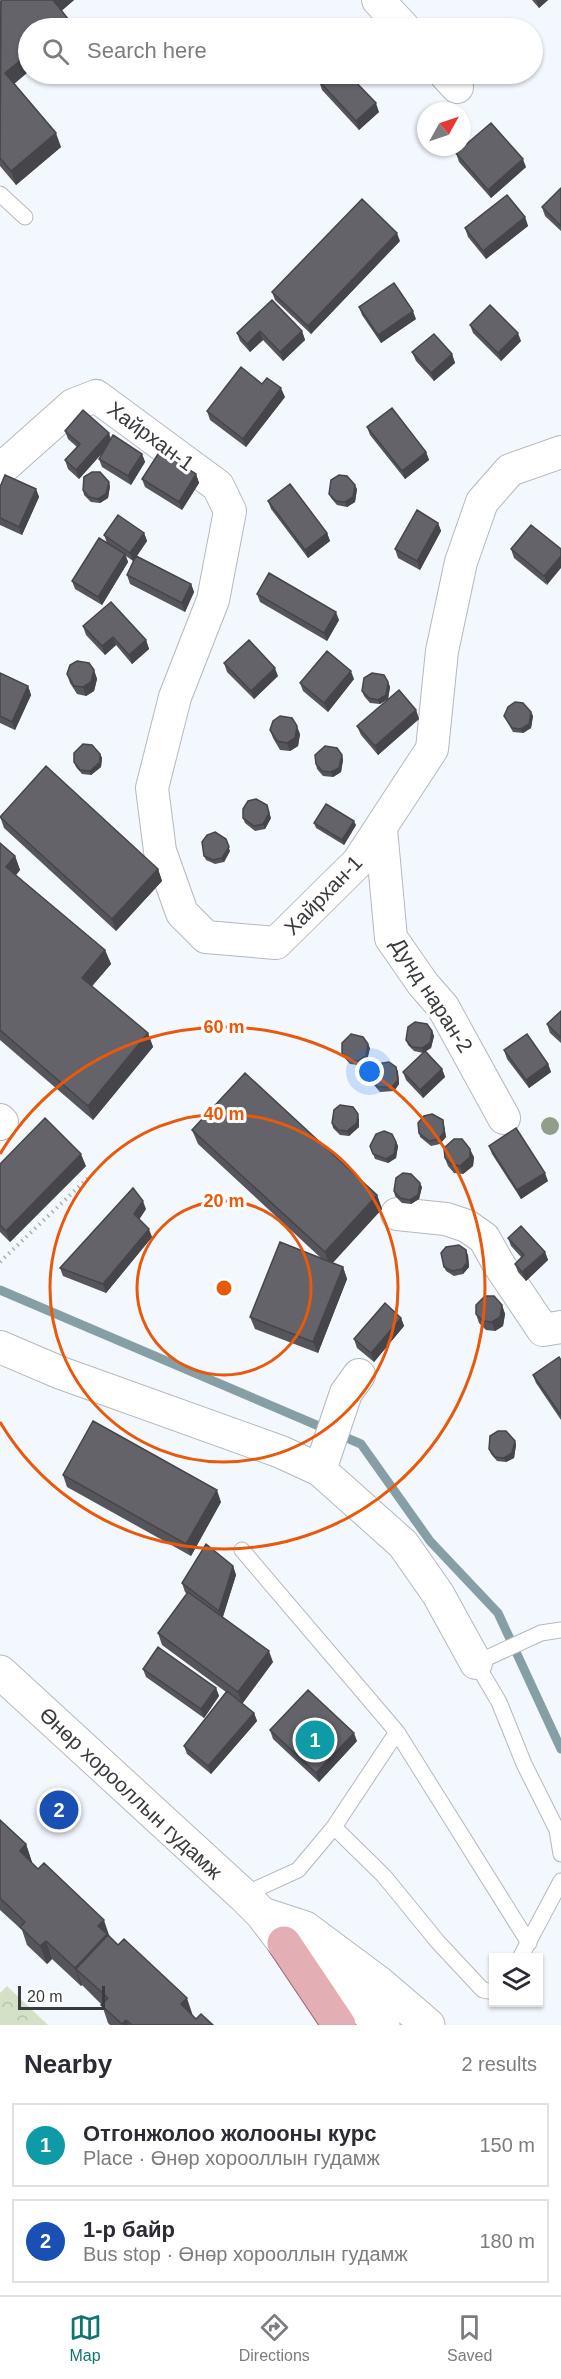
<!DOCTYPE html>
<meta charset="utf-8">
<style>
body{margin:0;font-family:Helvetica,sans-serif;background:#f7f7f7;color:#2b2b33}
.controls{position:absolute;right:18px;bottom:18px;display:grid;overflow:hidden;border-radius:0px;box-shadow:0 2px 4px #0004}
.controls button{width:54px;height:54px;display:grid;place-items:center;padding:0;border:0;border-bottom:2px solid #e1e1e2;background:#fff;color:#2b2b33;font:30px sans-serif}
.compass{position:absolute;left:417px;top:102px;width:54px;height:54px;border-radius:50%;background:#fff;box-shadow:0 2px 4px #0004;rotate:50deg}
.scale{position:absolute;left:18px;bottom:15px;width:87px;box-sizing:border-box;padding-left:6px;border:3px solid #3a3b3e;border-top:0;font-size:16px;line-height:21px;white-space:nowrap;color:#3a3b3e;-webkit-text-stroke:4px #fff;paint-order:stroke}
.you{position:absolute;left:370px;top:1072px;width:21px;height:21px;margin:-15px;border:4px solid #fff;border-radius:50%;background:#1a73e8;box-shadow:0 0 0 9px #1a73e833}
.badge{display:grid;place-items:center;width:39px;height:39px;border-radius:50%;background:#0f766e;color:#fff;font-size:20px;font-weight:700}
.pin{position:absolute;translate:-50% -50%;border:3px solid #fff;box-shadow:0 2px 6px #0006}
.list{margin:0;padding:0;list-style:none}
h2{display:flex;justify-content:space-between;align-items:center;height:78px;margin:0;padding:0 24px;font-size:26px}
h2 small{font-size:20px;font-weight:400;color:#7c7c81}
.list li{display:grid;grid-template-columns:39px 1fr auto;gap:18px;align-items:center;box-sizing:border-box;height:84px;margin:0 12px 12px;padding:0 12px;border:2px solid #e1e1e2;border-radius:0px}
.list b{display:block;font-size:22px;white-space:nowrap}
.list p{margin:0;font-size:20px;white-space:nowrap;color:#7c7c81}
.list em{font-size:20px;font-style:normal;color:#7c7c81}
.icon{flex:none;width:33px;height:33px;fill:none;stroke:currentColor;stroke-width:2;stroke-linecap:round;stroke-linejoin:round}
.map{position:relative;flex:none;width:561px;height:2025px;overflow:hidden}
.search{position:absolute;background:#fff;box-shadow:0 2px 4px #0004;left:18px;right:18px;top:18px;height:66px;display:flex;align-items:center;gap:15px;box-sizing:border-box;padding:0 21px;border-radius:33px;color:#7c7c81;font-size:22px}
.sheet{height:270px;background:#fff}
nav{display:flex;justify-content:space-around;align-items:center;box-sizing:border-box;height:84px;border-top:2px solid #e1e1e2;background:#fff;font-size:16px;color:#7c7c81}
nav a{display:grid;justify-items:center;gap:3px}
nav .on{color:#0f766e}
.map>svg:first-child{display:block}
</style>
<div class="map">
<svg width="561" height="2025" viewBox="0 0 561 2025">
<defs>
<pattern id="forest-crowns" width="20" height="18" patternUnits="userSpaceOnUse" patternTransform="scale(1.5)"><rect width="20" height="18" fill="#d4e1c7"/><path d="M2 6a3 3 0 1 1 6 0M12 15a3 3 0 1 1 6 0" fill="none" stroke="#b7c2ac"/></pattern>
</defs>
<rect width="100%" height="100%" fill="#f3f7fe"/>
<path fill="url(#forest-crowns)" d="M7 1986 48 2025H0V1993Z"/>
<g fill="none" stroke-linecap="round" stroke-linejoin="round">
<path stroke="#869fa7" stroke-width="9" d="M0 1290 361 1444 430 1541 498 1613 561 1749"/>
<g stroke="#b5b8bf" stroke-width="17">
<path id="lane" d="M0 194 25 217
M242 1550 397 1732 529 1943
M561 1630 541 1633 476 1663 499 1702 524 1764 557 1830 561 1854
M334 1827 397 1732
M243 1895 298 1870 334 1827 384 1876 437 1941 479 1986 483 1990 494 1992
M520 1958 561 1881"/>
</g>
<g stroke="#b5b8bf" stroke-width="34">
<path id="street" d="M378 0 404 28
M445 74 457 87
M0 470 73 405 96 396 218 486 230 511 213 600 175 697 152 788 160 851 182 913 206 937 276 943 358 862 432 749 442 651 461 562 482 502 510 470 561 452
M381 829 391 938 423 984 443 1007 504 1118
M0 1120 2 1122 0 1124
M397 1214 446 1219 467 1226 484 1238 498 1263 543 1330 561 1327
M0 1347 61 1373 281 1452 320 1470 403 1544 438 1594 476 1663
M320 1470 346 1393 359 1375"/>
</g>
<g stroke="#b5b8bf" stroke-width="35">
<path id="secondary" d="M0 1672 243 1895 262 1914 284 1943 383 2025
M262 1914 305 1928 379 1983 428 2025"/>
</g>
<g stroke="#9d636a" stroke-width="35">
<path id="primary" d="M284 1943 339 2025"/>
</g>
<path stroke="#acafb4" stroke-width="4" stroke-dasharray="1.5 4.5" stroke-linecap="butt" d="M0 1262 88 1178"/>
<use href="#lane" stroke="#fff" stroke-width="15"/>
<use href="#street" stroke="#fff" stroke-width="32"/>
<use href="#secondary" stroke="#fff" stroke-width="33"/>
<use href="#primary" stroke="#e4afb4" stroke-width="33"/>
</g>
<circle fill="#929e89" cx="550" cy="1126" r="9"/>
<path fill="#56555b" d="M74 0 61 11 69 20 72 28H28V72L14 84 61 147 16 185 0 166V1Z
M532 0H548L539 8Z
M319 81 379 112 359 130 322 90Z
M456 153 526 167 491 198 459 162Z
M561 188V231L545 216 542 207Z
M525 217 528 226 486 259 468 237 465 228Z
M400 241 311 334 275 300 272 292Z
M272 300 302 331 305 340 283 361 263 340 250 352 240 341 237 333Z
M359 307 416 319 381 343 362 315Z
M470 325 521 341 501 361 473 333Z
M412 352 452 354 455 363 434 381 416 361Z
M285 397 246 447 210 420 207 411Z
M367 427 426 452 429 460 405 479 370 435Z
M65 431 111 439 142 454 145 462 131 485 102 467 99 459 103 452 79 479 68 469 65 460 77 447 68 439Z
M196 474 199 483 182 510 145 487 142 479Z
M110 486 108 498 100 503 91 502 84 495 83 490Z
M0 487 36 489 39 497 22 535 0 525Z
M357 489 355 502 347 507 337 505 331 498 329 494Z
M268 501 327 533 330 541 308 558 271 509Z
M438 523 441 531 420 570 398 558 395 549Z
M531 525 547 585 514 558 511 549Z
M144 533 147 541 137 556 191 584 194 592 185 612 130 584 127 575 133 561 126 556 128 562 102 605 75 589 72 581 107 543 104 535Z
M257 594 339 620 327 641 260 602Z
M83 626 146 640 149 649 132 664 116 645 105 655 86 635Z
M224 663 278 676 254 699 227 672Z
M94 670 97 679 94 691 86 696 77 694 70 683 67 674Z
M0 673 28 686 31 695 15 730 0 723Z
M354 679 328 712 303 691 300 683Z
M388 682 390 687 388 699 380 704 370 703 364 696 362 691Z
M416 710 419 719 378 755 361 735 357 726Z
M531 712 533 716 531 728 523 733 513 732 504 716Z
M270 730 300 734 298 746 290 751 280 750 273 738Z
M100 754 102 758 101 767 91 775 82 774 76 767 74 762Z
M342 755 343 760 341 772 333 777 323 776 317 769 316 764Z
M0 816 158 869 162 881 116 931 4 828Z
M243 818H271L265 829 255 831 245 823Z
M314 823 356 825 344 845 316 828Z
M0 843 15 856 20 870 16 875 105 950 111 964 92 986 148 1033 153 1047 93 1120 0 1040Z
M230 851 224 862 215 864 206 860 204 856Z
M561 1011V1043L550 1033 547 1024Z
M432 1031 434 1036 431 1048 426 1051 442 1069 445 1077 423 1098 406 1080 403 1072 423 1053 414 1051 408 1045 406 1040Z
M370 1048 367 1060 359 1065 350 1064 344 1057 342 1053Z
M504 1050 548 1064 551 1072 529 1088 507 1059Z
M396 1067 398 1072 399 1084 394 1091 380 1092 374 1085 372 1080Z
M359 1119V1127L349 1136 340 1135 333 1128 332 1123Z
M443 1120 444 1125 446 1137 440 1144 431 1146 420 1137 419 1133Z
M192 1130 377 1195 382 1209 332 1263 343 1267 347 1279 318 1353 255 1329 250 1317 322 1259 198 1144Z
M396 1142 398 1146 396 1158 388 1163 375 1159 370 1146Z
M489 1146 548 1181 521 1199 492 1154Z
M474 1157 473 1166 463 1174 454 1173 448 1166 445 1158Z
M0 1164 86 1166 10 1242 0 1232Z
M422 1187 419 1199 411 1204 402 1203 395 1196 394 1191Z
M146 1209 139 1219 152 1237 106 1293 63 1276 60 1268Z
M508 1238 545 1252 548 1260 526 1281 518 1272 515 1264 521 1257 511 1246Z
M468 1255 469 1267 463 1274 454 1276 446 1271 444 1267Z
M502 1305 505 1314 503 1326 495 1331 486 1330 479 1323 476 1314Z
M401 1318 404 1326 374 1362 357 1348 354 1339Z
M561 1360V1420L536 1383 533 1375Z
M515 1441 516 1445 514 1458 506 1462 497 1461 491 1454 489 1449Z
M63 1475 221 1502 191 1556 67 1487Z
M233 1566 236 1575 223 1617 273 1662 242 1704 254 1713 257 1721 211 1774 187 1754 184 1746 226 1692 162 1645 158 1633 187 1594 185 1592 182 1583Z
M143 1669 216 1688 219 1696 204 1718 146 1677Z
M270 1730 357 1741 319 1782 273 1739Z
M0 1820 26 1844 32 1863 196 2019 213 2025H110L108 2023 102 2005 82 1985 81 1986 52 1959 47 1964 27 1945 22 1930 0 1910Z"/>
<path fill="#46454a" d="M53 0H74L58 14Z
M536 0H548L539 8Z
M69 20 72 28H58Z
M28 54V72L10 87 5 73Z
M376 103 379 112 359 130 356 121Z
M56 133 61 147 16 185 11 171Z
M523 159 526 167 491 198 488 190Z
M525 217 528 226 486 259 483 251Z
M397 233 400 241 311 334 308 326Z
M413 311 416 319 381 343 378 335Z
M260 331 263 340 250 352 247 344Z
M302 331 305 340 283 361 280 352Z
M518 333 521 341 501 361 498 353Z
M452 354 455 363 434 381 431 373Z
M281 388 285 397 246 447 243 439Z
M109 433 112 442 79 479 76 470Z
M426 452 429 460 405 479 402 471Z
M142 454 145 462 131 485 128 476Z
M196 474 199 483 182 510 179 502Z
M109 482 110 486 108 498 100 503 98 499Z
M355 485 357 489 355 502 347 507 345 502Z
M36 489 39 497 22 535 19 527Z
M438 523 441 531 420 570 417 561Z
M144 533 147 541 133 561 130 553Z
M327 533 330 541 308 558 305 550Z
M125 554 128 562 102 605 98 597Z
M561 556V568L547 585 544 576Z
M191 584 194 592 185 612 182 603Z
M336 612 339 620 327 641 324 633Z
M113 637 116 645 105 655 102 646Z
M146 640 149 649 132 664 129 655Z
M275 668 278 676 254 699 251 691Z
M94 670 97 679 94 691 86 696 83 687Z
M351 671 354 679 328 712 324 703Z
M388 682 390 687 388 699 380 704 378 700Z
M28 686 31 695 15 730 12 722Z
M416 710 419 719 378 755 375 746Z
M531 712 533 716 531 728 523 733 521 729Z
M297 726 300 734 298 746 290 751 287 743Z
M100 754 102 758 101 767 91 775 90 771Z
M342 755 343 760 341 772 333 777 331 772Z
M267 805 271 818 265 829 263 824Z
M354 821 356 825 344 845 342 840Z
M226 839 230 851 224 862 222 858Z
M15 856 20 870 11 881 6 867Z
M158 869 162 881 116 931 112 919Z
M105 950 111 964 87 992 82 978Z
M432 1031 434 1036 431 1048 423 1053 422 1048Z
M148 1033 153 1047 93 1120 88 1106Z
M368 1044 370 1048 367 1060 359 1065 358 1061Z
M548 1064 551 1072 529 1088 526 1080Z
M396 1067 398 1072 399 1084 394 1091 392 1087Z
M442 1069 445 1077 423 1098 420 1090Z
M358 1114 359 1119V1127L349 1136 347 1131Z
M443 1120 444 1125 446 1137 440 1144 439 1139Z
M396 1142 398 1146 396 1158 388 1163 386 1159Z
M470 1149 474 1157 473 1166 463 1174 460 1166Z
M81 1154 86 1166 10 1242 6 1231Z
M545 1173 548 1181 521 1199 517 1190Z
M420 1183 422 1187 419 1199 411 1204 410 1200Z
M377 1195 382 1209 330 1266 325 1252Z
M143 1201 146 1209 137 1223 134 1214Z
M149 1229 152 1237 106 1293 103 1284Z
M466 1250 468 1255 469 1267 463 1274 462 1269Z
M545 1252 548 1260 526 1281 522 1272Z
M343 1267 347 1279 318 1353 313 1342Z
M502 1305 505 1314 503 1326 495 1331 492 1322Z
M401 1318 404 1326 374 1362 371 1353Z
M515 1441 516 1445 514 1458 506 1462 504 1458Z
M217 1490 221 1502 191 1556 186 1544Z
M233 1566 236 1575 222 1619 219 1611Z
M269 1651 273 1662 242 1704 238 1692Z
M216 1688 219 1696 204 1718 201 1709Z
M254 1713 257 1721 211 1774 208 1766Z
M354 1733 357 1741 319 1782 316 1773Z
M26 1844 32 1862 26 1869 20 1851Z
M104 1920 110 1938 76 1969 82 1985 81 1986 75 1968 98 1926Z
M46 1941 52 1959 47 1964 40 1946Z
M187 1998 193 2016 181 2004Z
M126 2020 128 2025H122V2024Z"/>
<path fill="#64636a" stroke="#46454a" stroke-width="1.5" d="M1 0H53L69 20 58 28H28V54L5 73 56 133 11 171 0 158Z
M328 74H348L376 103 356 121 319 81Z
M491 123 523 159 488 190 456 153Z
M561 188V226L542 207Z
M507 195 525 217 483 251 465 228Z
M362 199 397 233 308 326 272 292Z
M394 283 413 311 378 335 359 307Z
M272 300 302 331 280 352 260 331 247 344 237 333Z
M490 305 518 333 498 353 470 325Z
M434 334 452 354 431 373 412 352Z
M241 367 262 384 267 378 281 388 243 439 207 411Z
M392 408 426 452 402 471 367 427Z
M83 410 109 433 76 470 65 460 80 444 65 431Z
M113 435 142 454 128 476 99 459Z
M160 451 196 474 179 502 142 479Z
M92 472H100L109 482 106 494 98 499 89 497 83 490 84 477Z
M5 475 36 489 19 527 0 518V487Z
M339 475 347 476 355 485 353 497 345 502 336 501 329 494 331 480Z
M290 484 327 533 305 550 268 501Z
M417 510 438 523 417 561 395 549Z
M118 515 144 533 130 553 104 535Z
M531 525 561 549V556L544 576 511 549Z
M99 538 125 554 98 597 72 581Z
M136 556 191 584 182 603 127 575Z
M269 573 336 612 324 633 257 594Z
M111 602 146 640 129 655 113 637 102 646 83 626Z
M249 640 275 668 251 691 224 663Z
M327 651 351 671 324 703 300 683Z
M77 661 89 663 94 670 91 682 83 687 74 686 67 674 70 665Z
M0 673 28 686 12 722 0 716Z
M372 673 384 675 388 682 386 695 378 700 369 698 362 691 364 678Z
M399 690 416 710 375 746 357 726Z
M515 702 523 703 531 712 529 724 521 729 512 728 504 716 508 707Z
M280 716 292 718 297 726 295 738 287 743 277 741 270 730 273 721Z
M83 744 92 745 100 754V762L90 771 80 770 74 762V753Z
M325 746 337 748 342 755 339 768 331 772 322 771 316 764 315 755Z
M46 766 158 869 112 919 0 817Z
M256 799 267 805 269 813 263 824 254 826 243 818V809L248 801Z
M326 804 354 821 342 840 314 823Z
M215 832 226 839 229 847 222 858 213 860 204 856 202 842 207 835Z
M0 843 15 856 6 867 105 950 82 978 148 1033 88 1106 0 1030Z
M561 1011V1038L547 1024Z
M415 1022 427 1024 432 1031 430 1043 422 1048 412 1047 406 1040 408 1027Z
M351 1034 363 1037 368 1044 366 1056 358 1061 348 1060 342 1053V1043Z
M527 1034 548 1064 526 1080 504 1050Z
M425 1051 442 1069 420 1090 403 1072Z
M389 1062 396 1067 398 1080 392 1087H378L372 1080V1071L377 1064Z
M245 1073 377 1195 325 1252 192 1130Z
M340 1105 353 1107 358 1114 357 1123 347 1131 338 1130 332 1123 334 1110Z
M432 1114 443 1120 444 1132 439 1139 429 1141 419 1133 418 1123 424 1116Z
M45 1118 81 1154 6 1231 0 1225V1164Z
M516 1128 545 1173 517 1190 489 1146Z
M384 1131 392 1134 396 1142 394 1154 386 1159 373 1154 370 1146 376 1134Z
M454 1139H462L470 1149V1157L460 1166 451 1164 445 1158 444 1148Z
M403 1173 411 1174 420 1183 418 1195 410 1200 400 1198 394 1191 396 1178Z
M133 1188 143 1201 134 1214 149 1229 103 1284 60 1268Z
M521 1226 545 1252 522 1272 515 1264 524 1255 508 1238Z
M280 1242 343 1267 313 1342 250 1317Z
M459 1245 466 1250 467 1263 462 1269 452 1271 444 1267 441 1253 446 1247Z
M485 1296H494L502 1305 500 1317 492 1322 483 1321 476 1314V1305Z
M385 1303 401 1318 371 1353 354 1339Z
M559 1357 561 1360V1414H560L533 1375Z
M93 1421 217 1490 186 1544 63 1475Z
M498 1431H506L515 1441 512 1453 504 1458 495 1457 489 1449 490 1436Z
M206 1544 233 1566 219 1611 182 1583Z
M188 1592 269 1651 238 1692 158 1633Z
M158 1647 216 1688 201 1709 143 1669Z
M308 1690 354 1733 316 1773 270 1730Z
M227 1691 254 1713 208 1766 184 1746Z
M0 1820 26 1844 20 1851 38 1869 44 1863 104 1920 98 1926 107 1934 75 1968 46 1941 40 1946 20 1927 25 1922 0 1898Z
M108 1935 118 1945 124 1939 187 1998 181 2004 196 2019 201 2014 213 2025H132L126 2020 122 2024 101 2005 108 1998 76 1969Z"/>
<g fill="none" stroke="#e8590c" stroke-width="3">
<circle cx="224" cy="1288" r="87"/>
<circle cx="224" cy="1288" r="174"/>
<path d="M0 1154A261 261 0 1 1 0 1422"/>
</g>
<g text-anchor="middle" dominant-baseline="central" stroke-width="6" stroke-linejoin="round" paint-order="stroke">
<g font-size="21" fill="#3a3b3e" stroke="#fff">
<text transform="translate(151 436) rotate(36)">Хайрхан-1</text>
<text transform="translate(323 895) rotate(-46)">Хайрхан-1</text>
<text transform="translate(432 995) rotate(57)">Дунд наран-2</text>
<text transform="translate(131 1793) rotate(43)">Өнөр хорооллын гудамж</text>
</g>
</g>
<circle cx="224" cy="1288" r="9" fill="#e8590c" stroke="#fff" stroke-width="3"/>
<g font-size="18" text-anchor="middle" font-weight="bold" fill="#e8590c" stroke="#fff" stroke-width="6" stroke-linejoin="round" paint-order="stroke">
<text x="224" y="1033">60 m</text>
<text x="224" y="1120">40 m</text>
<text x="224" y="1207">20 m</text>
</g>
</svg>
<div class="controls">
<button><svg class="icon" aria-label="layers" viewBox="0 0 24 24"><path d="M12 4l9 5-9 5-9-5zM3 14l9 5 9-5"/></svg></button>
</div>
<svg class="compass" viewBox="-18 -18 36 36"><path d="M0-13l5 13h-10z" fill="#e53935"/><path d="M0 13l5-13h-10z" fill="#7c7c81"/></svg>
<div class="scale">20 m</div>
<div class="you"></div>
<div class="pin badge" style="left:315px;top:1740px;background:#0f9aa8">1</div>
<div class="pin badge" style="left:59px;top:1810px;background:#1a4fb4">2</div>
<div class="search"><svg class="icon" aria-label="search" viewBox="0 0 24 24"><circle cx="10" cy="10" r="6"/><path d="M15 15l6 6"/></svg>Search here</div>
</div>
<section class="sheet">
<h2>Nearby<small>2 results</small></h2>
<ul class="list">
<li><span class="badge" style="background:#0f9aa8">1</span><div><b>Отгонжолоо жолооны курс</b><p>Place · Өнөр хорооллын гудамж</p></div><em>150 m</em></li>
<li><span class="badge" style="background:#1a4fb4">2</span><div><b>1-р байр</b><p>Bus stop · Өнөр хорооллын гудамж</p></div><em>180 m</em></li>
</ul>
</section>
<nav>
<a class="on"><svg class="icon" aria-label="map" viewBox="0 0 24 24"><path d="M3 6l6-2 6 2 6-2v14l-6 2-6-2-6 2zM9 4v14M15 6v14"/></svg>Map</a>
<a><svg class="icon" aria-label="directions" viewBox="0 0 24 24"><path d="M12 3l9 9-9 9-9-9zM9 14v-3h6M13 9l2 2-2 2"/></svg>Directions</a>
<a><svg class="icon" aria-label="saved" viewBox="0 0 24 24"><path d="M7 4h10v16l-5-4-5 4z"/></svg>Saved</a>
</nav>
